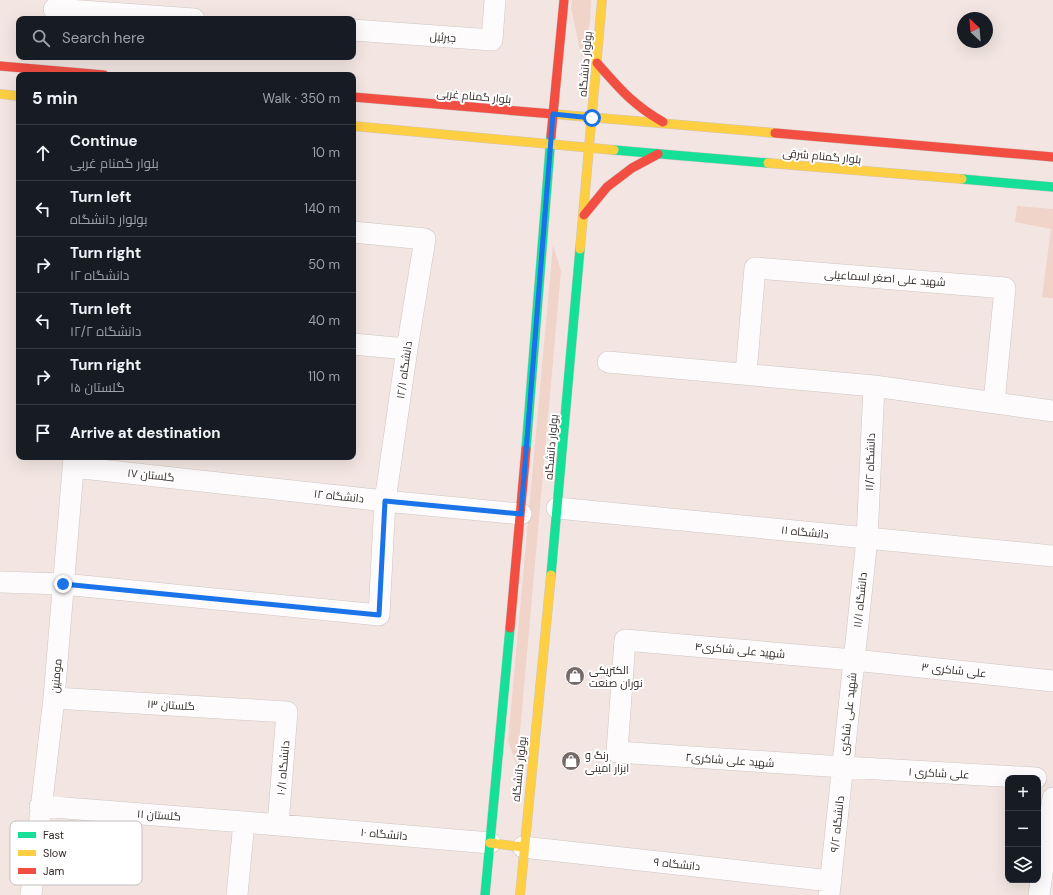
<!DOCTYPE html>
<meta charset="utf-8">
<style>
body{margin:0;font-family:"DM Sans",Cairo,sans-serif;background:#20242c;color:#f1f3f6}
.controls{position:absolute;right:12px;bottom:12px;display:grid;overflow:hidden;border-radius:8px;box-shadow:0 4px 16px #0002}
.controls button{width:36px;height:36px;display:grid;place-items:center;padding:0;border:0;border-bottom:1px solid #363941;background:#171b24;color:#f1f3f6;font:20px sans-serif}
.compass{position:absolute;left:957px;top:12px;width:36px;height:36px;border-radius:50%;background:#171b24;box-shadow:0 4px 16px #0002;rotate:334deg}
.stop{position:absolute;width:12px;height:12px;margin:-9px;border:3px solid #1a73e8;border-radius:50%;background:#fff}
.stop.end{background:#1a73e8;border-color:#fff;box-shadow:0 1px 4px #0008}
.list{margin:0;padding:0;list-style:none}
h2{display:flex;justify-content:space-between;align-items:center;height:52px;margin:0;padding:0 16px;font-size:17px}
h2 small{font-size:13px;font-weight:400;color:#9ea1a6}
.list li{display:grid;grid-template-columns:26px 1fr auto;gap:12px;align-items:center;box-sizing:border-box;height:56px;padding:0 16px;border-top:1px solid #363941}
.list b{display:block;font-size:15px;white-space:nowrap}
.list p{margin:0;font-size:13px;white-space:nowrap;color:#9ea1a6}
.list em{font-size:13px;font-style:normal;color:#9ea1a6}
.icon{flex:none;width:22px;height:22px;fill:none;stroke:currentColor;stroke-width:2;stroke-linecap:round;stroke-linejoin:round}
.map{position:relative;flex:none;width:1053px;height:895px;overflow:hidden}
.search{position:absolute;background:#171b24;box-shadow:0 4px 16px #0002;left:16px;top:16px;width:340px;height:44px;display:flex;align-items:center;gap:10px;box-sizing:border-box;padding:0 14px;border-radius:8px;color:#9ea1a6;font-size:15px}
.panel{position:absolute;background:#171b24;box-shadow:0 4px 16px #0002;left:16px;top:72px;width:340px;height:388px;border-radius:8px}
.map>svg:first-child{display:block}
</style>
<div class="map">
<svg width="1053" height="895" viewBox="0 0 1053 895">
<rect width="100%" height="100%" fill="#f3e6e2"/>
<path fill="#f0d3c9" d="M572 0H591L590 21 582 59 571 8Z
M1017 206 1053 209V298L1042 297 1051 229 1015 222Z
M553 245 561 271 517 766 508 741Z"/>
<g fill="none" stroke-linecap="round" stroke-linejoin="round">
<g stroke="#cfc5c2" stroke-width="22">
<path id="street" d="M54 9 194 19
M353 30 492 40 495 0
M353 344 407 349
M608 362 874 386 1053 411
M746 373 755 268 1005 288 994 403
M73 467 385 501 521 514
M557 508 1053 556
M0 582 63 584 379 615 385 501 407 349 425 239 353 232
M54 698 287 712 278 825
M1036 778 843 767 617 752 625 640 854 660 1053 681
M40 806 244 822 490 843
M523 847 831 881
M31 895 54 698 74 457
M237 895 244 822
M829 895 867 539 874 386
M1039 895 1053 798"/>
</g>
<g stroke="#cfc5c2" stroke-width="10">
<path id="fast" d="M614 150 768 163
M962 179 1053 187
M526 449 551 136
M551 575 580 249
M485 895 510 628"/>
</g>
<g stroke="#cfc5c2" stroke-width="10">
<path id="slow" d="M0 94 19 96
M553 114 775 133
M353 126 614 150
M768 163 962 179
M580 249 602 0
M490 843 523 847
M520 895 551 575"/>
</g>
<g stroke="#cfc5c2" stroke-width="10">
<path id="jam" d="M597 63C619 88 633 105 663 122
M0 66 104 75
M353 97 553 114
M775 133 1053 157
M551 136 564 0
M584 215 607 187 632 168 658 154
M510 628 526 449"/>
</g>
<use href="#street" stroke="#fdfbfb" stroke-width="21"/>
<use href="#fast" stroke="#16e098" stroke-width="9"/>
<use href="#slow" stroke="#ffcf43" stroke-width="9"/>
<use href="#jam" stroke="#f24e42" stroke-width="9"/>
</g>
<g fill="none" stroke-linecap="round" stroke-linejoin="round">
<path stroke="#1a73e8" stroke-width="5" d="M63 584 379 615 385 501 521 514 553 114 592 118"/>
</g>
<defs>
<g id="shop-disc" transform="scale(1)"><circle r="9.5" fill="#756a67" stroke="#fff"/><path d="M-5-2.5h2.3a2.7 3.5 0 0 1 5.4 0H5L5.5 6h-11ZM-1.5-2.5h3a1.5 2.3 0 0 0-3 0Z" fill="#fff"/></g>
</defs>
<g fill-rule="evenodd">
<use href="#shop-disc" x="575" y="676"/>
<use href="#shop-disc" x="571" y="761"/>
</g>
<g text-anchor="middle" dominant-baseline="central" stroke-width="4" stroke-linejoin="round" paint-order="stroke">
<g font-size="11" fill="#312825" stroke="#fff">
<text transform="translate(443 37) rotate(4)">جبرئیل</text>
<text transform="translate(585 64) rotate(-85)">بولوار دانشگاه</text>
<text transform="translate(474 96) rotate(5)">بلوار گمنام غربی</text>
<text transform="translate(822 156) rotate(5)">بلوار گمنام شرقی</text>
<text transform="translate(885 278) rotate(4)">شهید علی اصغر اسماعیلی</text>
<text transform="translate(404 370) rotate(-82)">دانشگاه ۱۲/۱</text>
<text transform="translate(551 447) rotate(-85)">بولوار دانشگاه</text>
<text transform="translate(870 462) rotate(-88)">دانشگاه ۱۱/۲</text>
<text transform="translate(151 475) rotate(6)">گلستان ۱۷</text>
<text transform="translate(339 496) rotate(6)">دانشگاه ۱۲</text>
<text transform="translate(805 532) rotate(6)">دانشگاه ۱۱</text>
<text transform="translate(860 600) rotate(-84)">دانشگاه ۱۱/۱</text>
<text transform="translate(740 650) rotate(5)">شهید علی شاکری۴</text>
<text transform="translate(954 670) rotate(6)">علی شاکری ۳</text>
<text transform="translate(56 676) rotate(-85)">مومنین</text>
<text transform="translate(171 705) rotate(3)">گلستان ۱۳</text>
<text transform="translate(848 714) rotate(-84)">شهید علی شاکری</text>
<text transform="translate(730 760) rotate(4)">شهید علی شاکری۲</text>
<text transform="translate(283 768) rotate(-85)">دانشگاه ۱۰/۱</text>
<text transform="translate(519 769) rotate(-84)">بولوار دانشگاه</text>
<text transform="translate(939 773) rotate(3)">علی شاکری ۱</text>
<text transform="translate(159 815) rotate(4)">گلستان ۱۱</text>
<text transform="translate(837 824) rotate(-84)">دانشگاه ۹/۲</text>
<text transform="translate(384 834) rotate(5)">دانشگاه ۱۰</text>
<text transform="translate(677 864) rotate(6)">دانشگاه ۹</text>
</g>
<g font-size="11" fill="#312825" stroke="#fff" text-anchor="start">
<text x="589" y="670">الکتریکی<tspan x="589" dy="13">نوران صنعت</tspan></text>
<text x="585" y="755">رنگ و<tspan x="585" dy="13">ابزار امینی</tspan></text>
</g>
</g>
<rect x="10" y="821" width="132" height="64" rx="6" fill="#fff" stroke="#c1bebe" stroke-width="1"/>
<rect x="18" y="832" width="18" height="6" fill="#16e098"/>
<rect x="18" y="850" width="18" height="6" fill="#ffcf43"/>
<rect x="18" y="868" width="18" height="6" fill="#f24e42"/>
<g font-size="11" fill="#312825">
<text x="43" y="839">Fast</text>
<text x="43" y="857">Slow</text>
<text x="43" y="875">Jam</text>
</g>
</svg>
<div class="controls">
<button>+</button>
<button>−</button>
<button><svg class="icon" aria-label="layers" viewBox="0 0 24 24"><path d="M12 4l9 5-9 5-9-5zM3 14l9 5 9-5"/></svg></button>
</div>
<svg class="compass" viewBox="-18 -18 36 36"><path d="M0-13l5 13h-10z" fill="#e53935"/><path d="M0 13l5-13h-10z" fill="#9ea1a6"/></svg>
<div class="stop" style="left:592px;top:118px"></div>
<div class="stop end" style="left:63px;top:584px"></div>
<div class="search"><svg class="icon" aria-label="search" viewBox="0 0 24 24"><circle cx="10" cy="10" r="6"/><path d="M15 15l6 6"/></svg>Search here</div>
<section class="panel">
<h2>5 min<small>Walk · 350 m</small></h2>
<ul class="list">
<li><svg class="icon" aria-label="ahead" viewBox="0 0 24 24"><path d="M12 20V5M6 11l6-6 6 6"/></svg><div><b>Continue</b><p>بلوار گمنام غربی</p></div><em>10 m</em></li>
<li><svg class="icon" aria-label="left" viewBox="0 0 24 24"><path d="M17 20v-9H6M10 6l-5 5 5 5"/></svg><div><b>Turn left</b><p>بولوار دانشگاه</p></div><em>140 m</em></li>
<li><svg class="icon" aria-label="right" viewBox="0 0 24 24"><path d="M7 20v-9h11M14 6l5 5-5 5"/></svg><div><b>Turn right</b><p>دانشگاه ۱۲</p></div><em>50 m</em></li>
<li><svg class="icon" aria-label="left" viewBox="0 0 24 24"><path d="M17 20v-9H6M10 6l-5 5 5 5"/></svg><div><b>Turn left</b><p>دانشگاه ۱۲/۲</p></div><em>40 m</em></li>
<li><svg class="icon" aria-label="right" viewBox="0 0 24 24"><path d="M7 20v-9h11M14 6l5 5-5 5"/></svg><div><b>Turn right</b><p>گلستان ۱۵</p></div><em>110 m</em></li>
<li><svg class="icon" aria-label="arrive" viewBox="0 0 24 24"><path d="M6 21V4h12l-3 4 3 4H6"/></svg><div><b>Arrive at destination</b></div></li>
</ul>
</section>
</div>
